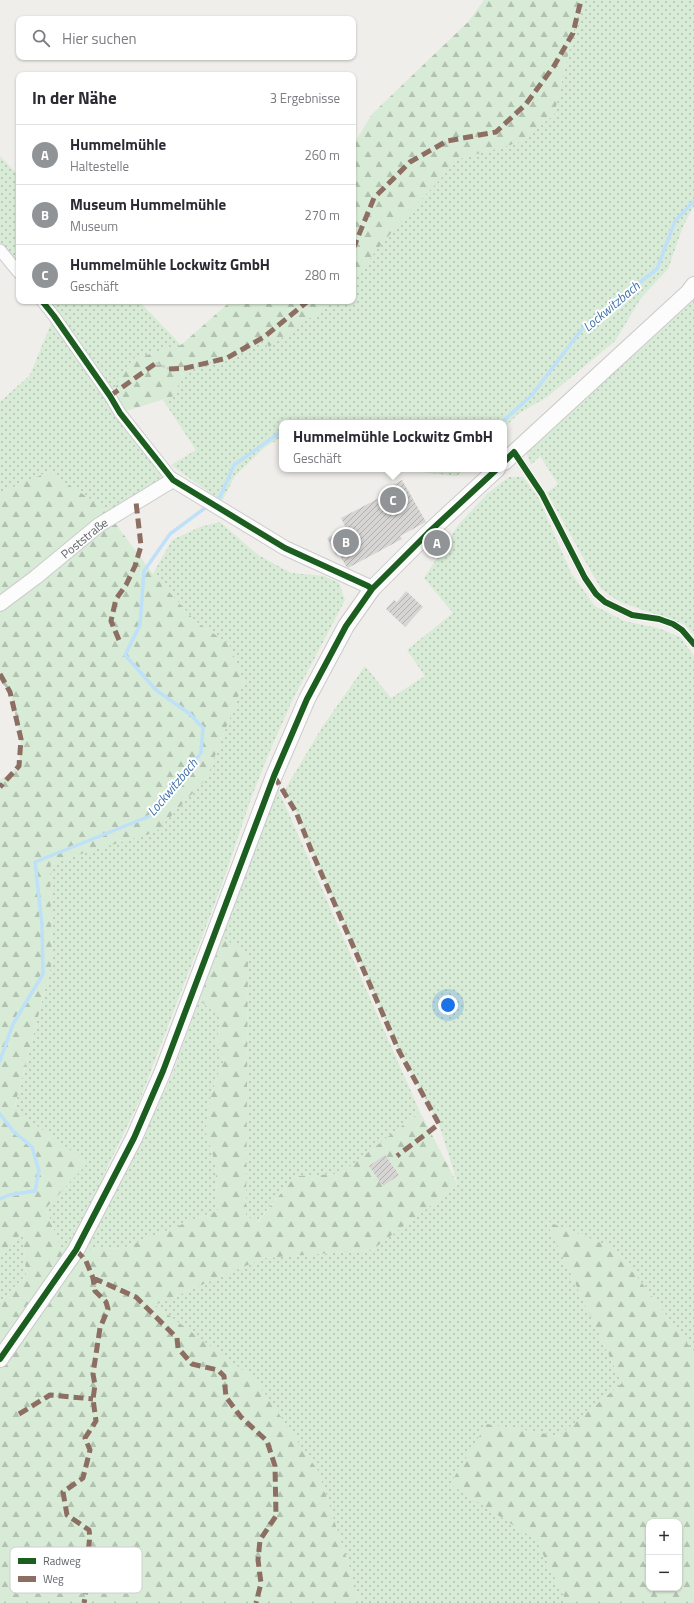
<!DOCTYPE html>
<html lang="de">
<meta charset="utf-8">
<style>
body{margin:0;font-family:"Titillium Web",sans-serif;background:#f2f2f3;color:#2b2b33}
.controls{position:absolute;right:12px;bottom:12px;display:grid;overflow:hidden;border-radius:8px;box-shadow:0 1px 3px #0004}
.controls button{width:36px;height:36px;display:grid;place-items:center;padding:0;border:0;border-bottom:1px solid #e1e1e2;background:#fff;color:#2b2b33;font:20px sans-serif}
.you{position:absolute;left:448px;top:1005px;width:14px;height:14px;margin:-10px;border:3px solid #fff;border-radius:50%;background:#1a73e8;box-shadow:0 0 0 6px #1a73e833}
.badge{display:grid;place-items:center;width:26px;height:26px;border-radius:50%;background:#919496;color:#fff;font-size:13px;font-weight:700}
.pin{position:absolute;translate:-50% -50%;border:2px solid #fff;box-shadow:0 1px 4px #0006}
.popup{position:absolute;left:279px;top:420px;width:228px;height:52px;box-sizing:border-box;display:grid;place-content:center;border-radius:8px;background:#fff;filter:drop-shadow(0 1px 3px #0005);font-size:13px;white-space:nowrap;color:#7c7c81}
.popup b{font-size:15px;color:#2b2b33}
.popup::after{content:'';position:absolute;left:50%;top:100%;margin-left:-8px;border:8px solid transparent;border-top-color:#fff}
.list{margin:0;padding:0;list-style:none}
h2{display:flex;justify-content:space-between;align-items:center;height:52px;margin:0;padding:0 16px;font-size:17px}
h2 small{font-size:13px;font-weight:400;color:#7c7c81}
.list li{display:grid;grid-template-columns:26px 1fr auto;gap:12px;align-items:center;box-sizing:border-box;height:60px;padding:0 16px;border-top:1px solid #e1e1e2}
.list b{display:block;font-size:15px;white-space:nowrap}
.list p{margin:0;font-size:13px;white-space:nowrap;color:#7c7c81}
.list em{font-size:13px;font-style:normal;color:#7c7c81}
.icon{flex:none;width:22px;height:22px;fill:none;stroke:currentColor;stroke-width:2;stroke-linecap:round;stroke-linejoin:round}
.map{position:relative;flex:none;width:694px;height:1603px;overflow:hidden}
.search{position:absolute;background:#fff;box-shadow:0 1px 3px #0004;left:16px;top:16px;width:340px;height:44px;display:flex;align-items:center;gap:10px;box-sizing:border-box;padding:0 14px;border-radius:8px;color:#7c7c81;font-size:15px}
.panel{position:absolute;background:#fff;box-shadow:0 1px 3px #0004;left:16px;top:72px;width:340px;height:232px;border-radius:8px}
.map>svg:first-child{display:block}
</style>
<div class="map">
<svg width="694" height="1603" viewBox="0 0 694 1603">
<defs>
<pattern id="grass-dots" width="8" height="8" patternUnits="userSpaceOnUse"><rect width="8" height="8" fill="#d8ebd6"/><path d="M2 2h.1M6 6h.1" fill="none" stroke="#b2c2b1" stroke-width="1.8" stroke-linecap="round"/></pattern>
<pattern id="forest-firs" width="22" height="20" patternUnits="userSpaceOnUse"><rect width="22" height="20" fill="#d8ebd6"/><path d="M5 1l3.5 6h-7zM16 11l3.5 6h-7z" fill="#b2c2b1"/></pattern>
<pattern id="building-hatch" width="6" height="6" patternUnits="userSpaceOnUse"><rect width="6" height="6" fill="#d6d5d3"/><path d="M-1 1l2-2M0 6l6-6M5 7l2-2" fill="none" stroke="#b1b0af"/></pattern>
</defs>
<rect width="100%" height="100%" fill="#efeeea"/>
<path fill="url(#grass-dots)" d="M581 0H694V207L692 209 682 229 668 269 641 298 615 341 547 397 518 414 504 428V423H282V437L265 447 235 476 222 501 171 465 196 450 163 400 174 396 186 368 227 358 264 337 269 346 334 301H353V279L400 221 459 159 517 143 554 115Z
M0 156 19 176V273L0 250Z
M694 298V635L684 624 620 602 601 589 547 493 558 484 540 456 531 465 526 452Z
M42 301H139L181 345 133 359 110 396 173 480 111 517 48 472 0 493V402L30 375 54 316Z
M405 469H464L457 476 410 471Z
M509 477H523L538 497 571 573 595 606 624 621 658 628 680 637 694 656V1352L616 1249 546 1221 622 1383 559 1436 487 1424 537 1539 568 1603H361L318 1471 155 1305 264 1258 372 1250 458 1185 439 1124 399 1051 312 852 296 812 284 791 323 726 365 666 391 698 425 676 407 650 453 613 424 578 459 524 488 493Z
M220 522 258 555 291 573 324 576 339 583 345 600 292 701 269 753 253 793 221 887 139 1102 106 1170 95 1204 64 1257 46 1208 14 1110 52 963 50 865 77 855 206 779 244 682 229 644 195 621 153 574 172 540 200 527Z
M277 787 420 1112 340 1174 295 1176 257 1222 246 1216 248 954 221 937Z
M199 1000 221 1017 217 1043 224 1060 215 1083 208 1107 206 1132 215 1163 218 1210 123 1248 83 1250 145 1132 172 1075Z
M23 1232 26 1275 0 1302V1256Z"/>
<path fill="url(#forest-firs)" fill-rule="evenodd" d="M484 0H581L554 115 517 143 459 159 401 221 353 279V145L372 114 468 22Z
M231 301H334L269 347 264 337 227 358 186 368 174 396 120 413 110 396 133 359 181 345Z
M48 472 103 507 153 574 195 621 229 644 244 682 206 779 156 832 77 855 50 865 52 963 14 1109 88 1163 46 1208 64 1257 83 1250 123 1248 218 1210 215 1163 206 1132 208 1107 215 1083 224 1060 217 1043 221 1017 199 1000 221 937 248 954 246 1216 258 1222 295 1176 340 1174 420 1112 458 1185 372 1250 264 1258 155 1305 255 1379 318 1471 361 1603H0V1302L26 1275 23 1232 0 1256V780L19 766 21 739 10 692 0 681V493Z
M546 1221 616 1249 694 1352V1603H567L536 1540 450 1484 487 1424 559 1436 622 1383ZM649 1522H679V1588H649Z"/>
<g fill="none" stroke-linecap="round" stroke-linejoin="round">
<path stroke="#bfe0f9" stroke-width="3.5" d="M501 423 532 395 585 325 657 269 675 221 694 201
M214 501 220 497 234 465 282 431
M0 1061 13 1024 43 974 42 925 35 862 150 816 201 753 203 728 190 714 156 690 125 655 140 625 144 571 170 534 209 505
M0 1114 13 1131 32 1147 39 1171 35 1191 9 1195 0 1199"/>
</g>
<path fill="url(#building-hatch)" d="M402 480 426 522 400 536 402 539 348 568 346 566 339 554 336 555 327 538 346 528 341 518 381 497 379 493Z
M406 591 423 607 405 627 386 609 394 600 397 602Z
M385 1155 399 1175 383 1186 369 1166Z"/>
<g fill="none" stroke-linecap="round" stroke-linejoin="round">
<g stroke="#cbcccc" stroke-width="13">
<path id="minor" d="M0 250 19 273
M42 301 54 316 110 396 120 413 173 480"/>
</g>
<g stroke="#cbcccc" stroke-width="16">
<g id="tertiary">
<path id="s1" d="M0 604 36 577 99 525 173 480 285 548 368 586 372 589"/>
</g>
</g>
<g stroke="#cacacb" stroke-width="18">
<path id="secondary" d="M504 462 688 293 694 285
M0 1359 76 1250 134 1138 163 1071 274 776 307 699 346 626 372 589 428 533 497 469"/>
</g>
<path stroke="#cacfcc" stroke-width="2" stroke-dasharray="4 2" stroke-linecap="butt" d="M156 363 169 369"/>
<use href="#minor" stroke="#fdfcfc" stroke-width="11"/>
<use href="#tertiary" stroke="#fdfcfc" stroke-width="14"/>
<use href="#secondary" stroke="#fdfcfc" stroke-width="16"/>
<path stroke="#8d6e63" stroke-width="5" stroke-dasharray="10 5" stroke-linecap="butt" d="M353 249 374 198 410 162 447 141 496 132 526 104 554 66 573 33 581 0
M169 369 186 368 227 358 264 337 308 301
M110 396 156 363
M119 640 111 621 116 599 126 585 135 566 141 546 136 502
M0 674 10 692 21 739 19 766 0 787
M274 776 296 812 312 852 399 1051 439 1124 397 1156
M76 1250 86 1261 93 1278 95 1291 106 1302 108 1309 100 1328 93 1374 95 1385 93 1399 96 1421 85 1438 90 1450 83 1478 63 1492 67 1515 89 1530C91 1541 87 1553 86 1565 85 1578 87 1590 84 1603
M93 1278 136 1297 177 1338 178 1348 192 1364 218 1370 224 1376 226 1397 241 1417 267 1441 275 1466 276 1516 260 1540 258 1560 261 1583 256 1603
M19 1414 50 1395 93 1399"/>
<g stroke="#fff" stroke-width="8">
<path id="cycleway" d="M42 301 54 316 110 396 120 413 173 480 285 548 368 586 372 589
M504 462 514 452 542 494 585 578 596 594 605 602 632 615 659 619 673 624 682 630 694 644
M0 1359 76 1250 134 1138 163 1071 274 776 307 699 346 626 372 589 428 533 497 469"/>
</g>
<use href="#cycleway" stroke="#1b5e20" stroke-width="6"/>
</g>
<g text-anchor="middle" dominant-baseline="central" stroke-width="4" stroke-linejoin="round" paint-order="stroke">
<g font-size="12" fill="#5f6368" stroke="#fff">
<text stroke="none"><textPath href="#s1" startOffset="107">Poststraße</textPath></text>
</g>
<g font-size="13" font-style="italic" fill="#4174aa" stroke="#fff">
<text transform="translate(611 306) rotate(-40)">Lockwitzbach</text>
<text transform="translate(172 787) rotate(-50)">Lockwitzbach</text>
</g>
</g>
<rect x="10" y="1547" width="132" height="46" rx="6" fill="#fff" stroke="#cfd0d2" stroke-width="1"/>
<rect x="18" y="1558" width="18" height="6" fill="#1b5e20"/>
<rect x="18" y="1576" width="18" height="6" fill="#8d6e63"/>
<g font-size="11" fill="#5f6368">
<text x="43" y="1565">Radweg</text>
<text x="43" y="1583">Weg</text>
</g>
</svg>
<div class="controls">
<button>+</button>
<button>−</button>
</div>
<div class="you"></div>
<div class="pin badge" style="left:437px;top:543px">A</div>
<div class="pin badge" style="left:346px;top:542px">B</div>
<div class="pin badge" style="left:393px;top:500px">C</div>
<div class="popup"><b>Hummelmühle Lockwitz GmbH</b>Geschäft</div>
<div class="search"><svg class="icon" aria-label="search" viewBox="0 0 24 24"><circle cx="10" cy="10" r="6"/><path d="M15 15l6 6"/></svg>Hier suchen</div>
<section class="panel">
<h2>In der Nähe<small>3 Ergebnisse</small></h2>
<ul class="list">
<li><span class="badge">A</span><div><b>Hummelmühle</b><p>Haltestelle</p></div><em>260 m</em></li>
<li><span class="badge">B</span><div><b>Museum Hummelmühle</b><p>Museum</p></div><em>270 m</em></li>
<li><span class="badge">C</span><div><b>Hummelmühle Lockwitz GmbH</b><p>Geschäft</p></div><em>280 m</em></li>
</ul>
</section>
</div>
